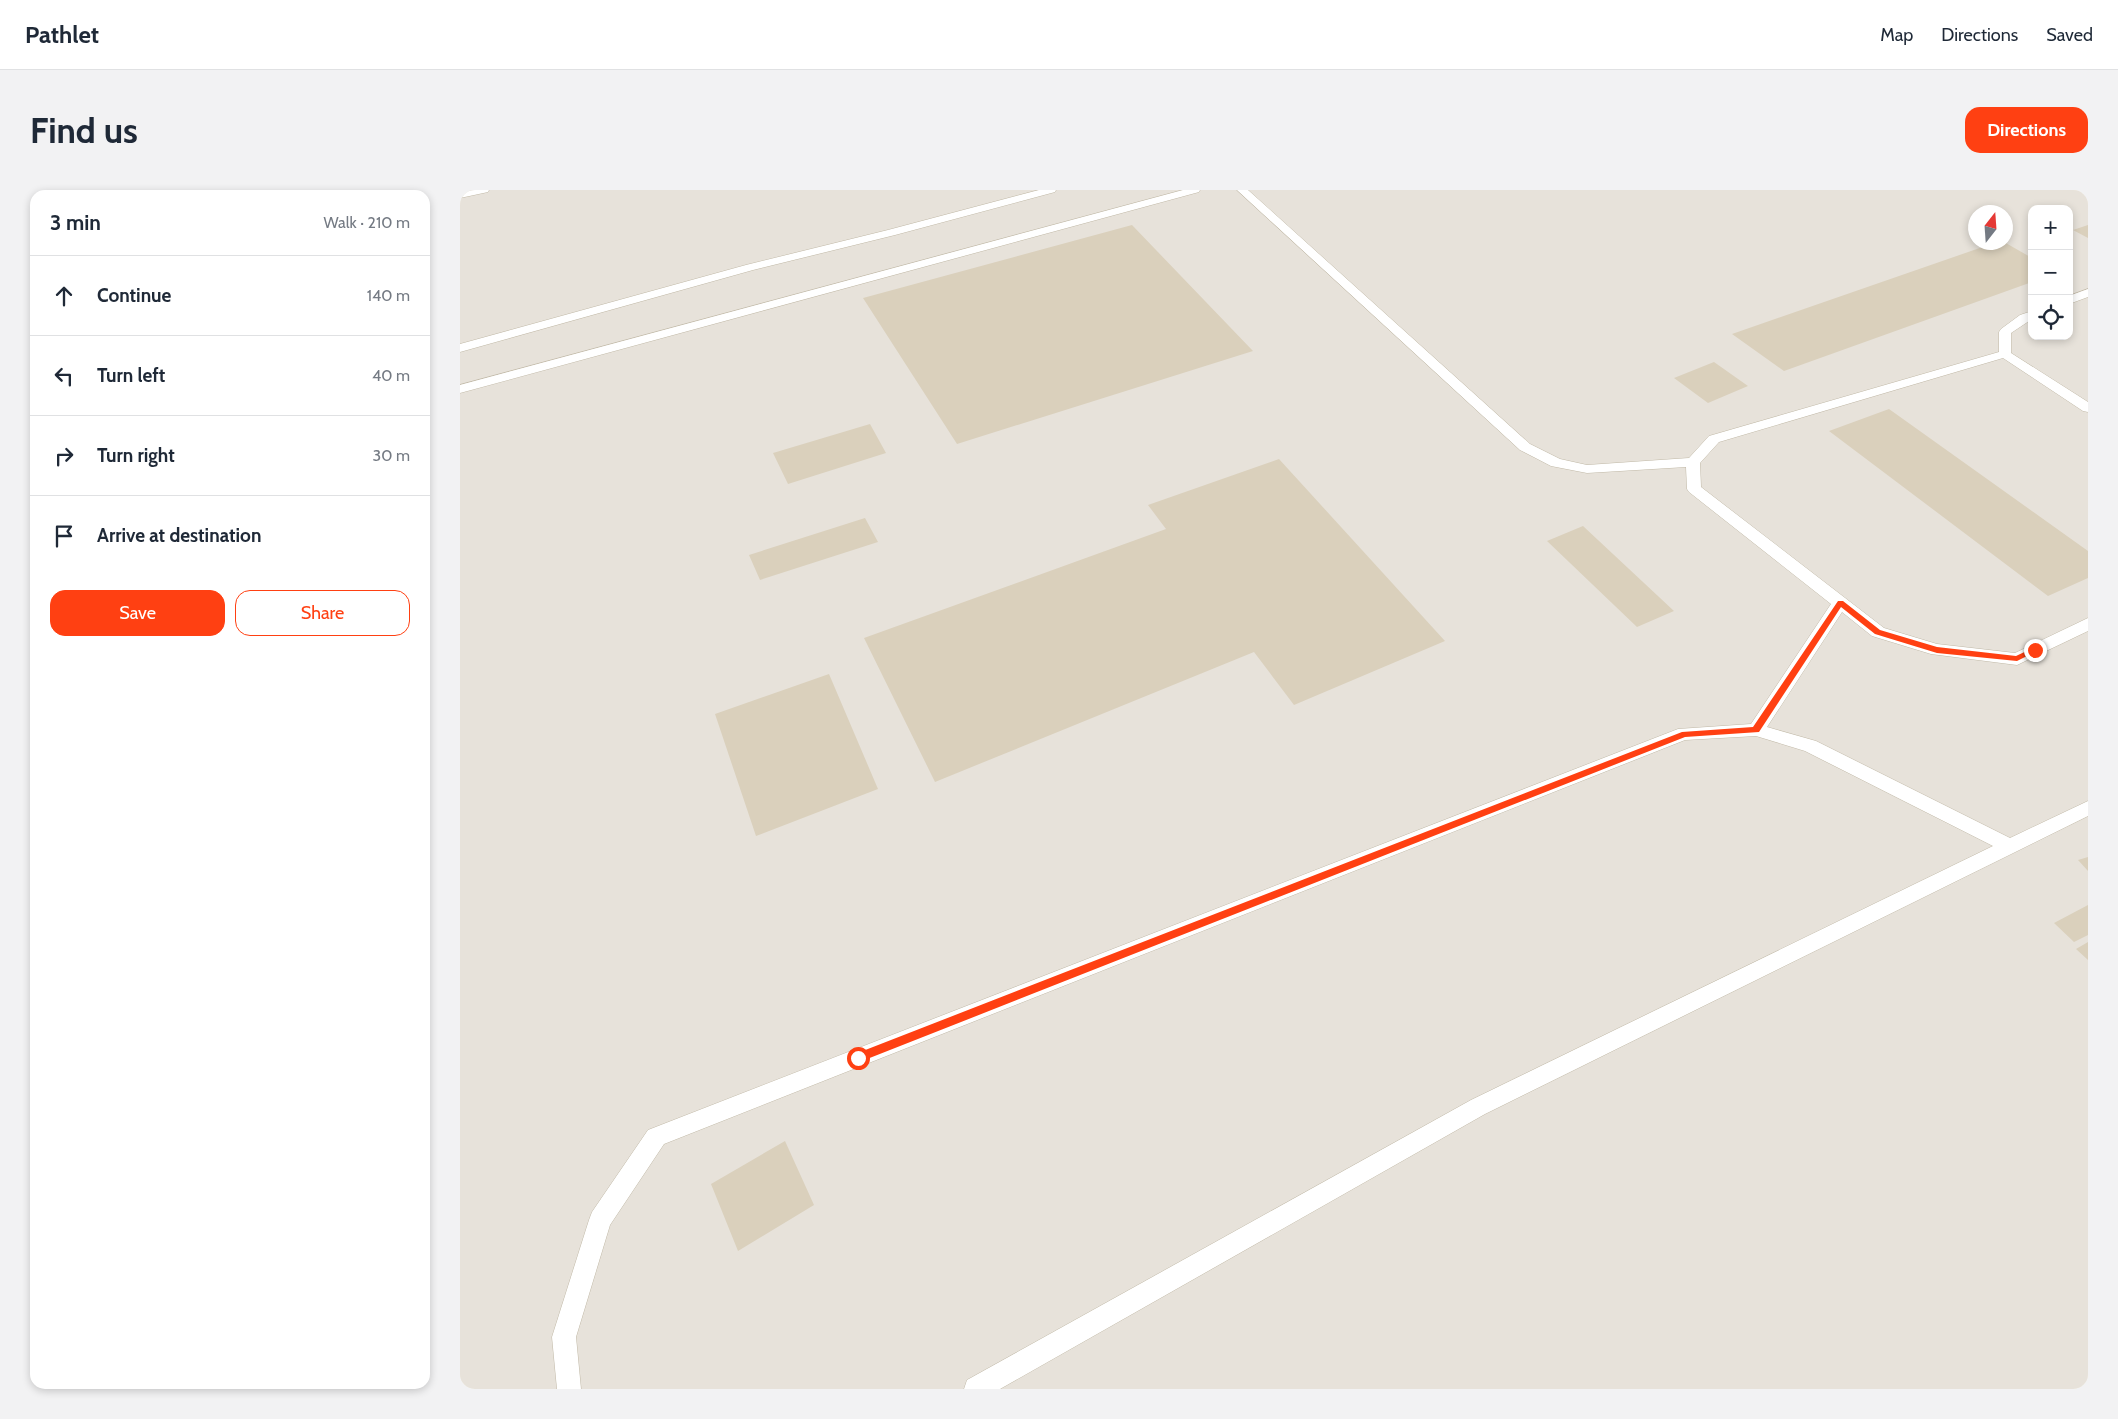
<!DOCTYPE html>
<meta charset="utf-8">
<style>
body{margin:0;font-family:Cabin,sans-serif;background:#f2f2f3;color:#1f2937}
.controls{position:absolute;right:15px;top:15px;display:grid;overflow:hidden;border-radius:10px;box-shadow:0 2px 8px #0003}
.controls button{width:45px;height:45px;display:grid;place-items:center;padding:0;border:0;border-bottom:1px solid #e0e1e3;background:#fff;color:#1f2937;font:25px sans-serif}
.compass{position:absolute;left:1508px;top:15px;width:45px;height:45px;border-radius:50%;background:#fff;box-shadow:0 2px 8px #0003;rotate:17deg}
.stop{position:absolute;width:15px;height:15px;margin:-11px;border:4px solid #ff4012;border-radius:50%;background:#fff}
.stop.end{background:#ff4012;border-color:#fff;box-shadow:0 1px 5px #0008}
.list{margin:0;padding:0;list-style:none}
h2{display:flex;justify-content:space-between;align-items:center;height:65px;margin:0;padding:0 20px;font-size:21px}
h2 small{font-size:16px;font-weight:400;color:#747a83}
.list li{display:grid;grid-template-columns:32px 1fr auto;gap:15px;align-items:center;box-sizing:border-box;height:80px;padding:0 20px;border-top:1px solid #e0e1e3}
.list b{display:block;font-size:19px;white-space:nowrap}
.list em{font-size:16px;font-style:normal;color:#747a83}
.actions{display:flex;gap:10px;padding:15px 20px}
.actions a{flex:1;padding:11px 0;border:1px solid #ff4012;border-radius:15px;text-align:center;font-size:18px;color:#ff4012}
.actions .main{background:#ff4012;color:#fff}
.icon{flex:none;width:28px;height:28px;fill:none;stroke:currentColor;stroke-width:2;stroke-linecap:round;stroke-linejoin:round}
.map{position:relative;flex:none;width:1628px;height:1199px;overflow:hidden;border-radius:15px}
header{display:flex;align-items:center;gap:30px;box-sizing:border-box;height:70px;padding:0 25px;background:#fff;border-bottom:1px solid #e0e1e3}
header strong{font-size:24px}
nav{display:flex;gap:28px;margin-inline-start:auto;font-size:18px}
.intro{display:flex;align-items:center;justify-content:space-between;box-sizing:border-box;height:120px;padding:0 30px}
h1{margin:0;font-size:35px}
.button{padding:12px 22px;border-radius:15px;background:#ff4012;color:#fff;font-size:18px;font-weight:700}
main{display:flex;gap:30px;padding:0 30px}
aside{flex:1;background:#fff;border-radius:15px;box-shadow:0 2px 8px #0003}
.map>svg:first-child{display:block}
</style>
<header>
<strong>Pathlet</strong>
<nav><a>Map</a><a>Directions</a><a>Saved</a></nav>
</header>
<div class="intro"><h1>Find us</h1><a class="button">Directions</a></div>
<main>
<aside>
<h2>3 min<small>Walk · 210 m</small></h2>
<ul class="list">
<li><svg class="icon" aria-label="ahead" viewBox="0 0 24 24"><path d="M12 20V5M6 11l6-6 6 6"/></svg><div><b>Continue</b></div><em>140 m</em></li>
<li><svg class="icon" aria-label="left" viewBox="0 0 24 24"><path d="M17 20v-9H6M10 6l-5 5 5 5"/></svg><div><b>Turn left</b></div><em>40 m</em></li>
<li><svg class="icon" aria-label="right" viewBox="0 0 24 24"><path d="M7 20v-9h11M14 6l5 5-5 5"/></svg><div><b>Turn right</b></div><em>30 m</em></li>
<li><svg class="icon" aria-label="arrive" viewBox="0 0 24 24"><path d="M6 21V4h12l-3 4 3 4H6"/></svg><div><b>Arrive at destination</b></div></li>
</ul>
<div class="actions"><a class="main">Save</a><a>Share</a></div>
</aside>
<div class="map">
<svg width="1628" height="1199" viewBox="0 0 1628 1199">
<rect width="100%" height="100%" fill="#f5f1e5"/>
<path fill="#e7e2da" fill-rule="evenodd" d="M0 0H1628V1199H0ZM1572 19H1609V146H1572ZM1516 22H1546V52H1516Z"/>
<path fill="#dad0bc" d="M672 35 793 161 497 254 403 108Z
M1628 35V48L1613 40Z
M1537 52H1544L1572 68V92L1324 181 1272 144Z
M1254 172 1288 196 1248 213 1214 188Z
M1429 219 1628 361V388L1588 406 1369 241Z
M410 234 426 263 328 294 313 263Z
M819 269 985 451 834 515 794 462 475 592 404 448 706 339 688 315Z
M405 328 418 352 300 390 289 365Z
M1123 336 1214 421 1177 437 1087 351Z
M369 484 418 599 296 646 255 524Z
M1628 667V681L1618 670Z
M1628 715V745L1614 752 1594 733Z
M1628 752V770L1616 759Z
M325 951 354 1015 278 1061 251 994Z"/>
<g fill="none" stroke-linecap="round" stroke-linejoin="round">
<g stroke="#c1b9a7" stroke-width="1">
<path id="service" d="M8 0H29L28 2 0 8V2Z
M579 0H596L595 2 435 45 293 80 0 162V154L286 75 428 40Z
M723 0H740L739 2 0 203V195Z
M777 0H788L1070 254 1100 269 1127 275 1229 268 1249 246 1539 162V142L1541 139 1560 125 1572 121V129L1551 143V163L1628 212V222L1623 221 1543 168 1259 252 1240 273 1241 297 1424 438 1477 454 1555 463 1628 428V441L1557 475 1471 464 1412 446 1382 422 1307 537 1356 551 1550 648 1628 611V626L1025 924 540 1199H504L507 1190 1011 910 1533 656 1345 561 1296 546 1225 550 204 954 150 1035 116 1147 121 1199H97L92 1147 129 1030 132 1022 188 940 1218 539 1291 534 1371 414 1229 302 1227 299 1226 277 1127 283 1091 276 1060 260Z
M1628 99V107L1609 114V106Z"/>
</g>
<use href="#service" fill="#fff" fill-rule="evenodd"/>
</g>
<path fill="#ff4012" d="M1378 411H1383L1420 440 1477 457 1556 466 1575 457 1579 460 1557 471 1477 463 1415 444 1381 417 1299 542 1225 547 402 871H395V864L1222 542 1293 537Z"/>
</svg>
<div class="controls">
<button>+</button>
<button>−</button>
<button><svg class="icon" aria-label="locate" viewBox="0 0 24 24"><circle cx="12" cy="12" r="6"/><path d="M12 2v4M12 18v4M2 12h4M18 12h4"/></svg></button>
</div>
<svg class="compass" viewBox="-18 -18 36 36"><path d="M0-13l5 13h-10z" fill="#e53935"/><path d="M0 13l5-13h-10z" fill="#747a83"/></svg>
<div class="stop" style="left:398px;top:868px"></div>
<div class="stop end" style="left:1575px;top:460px"></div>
</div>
</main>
